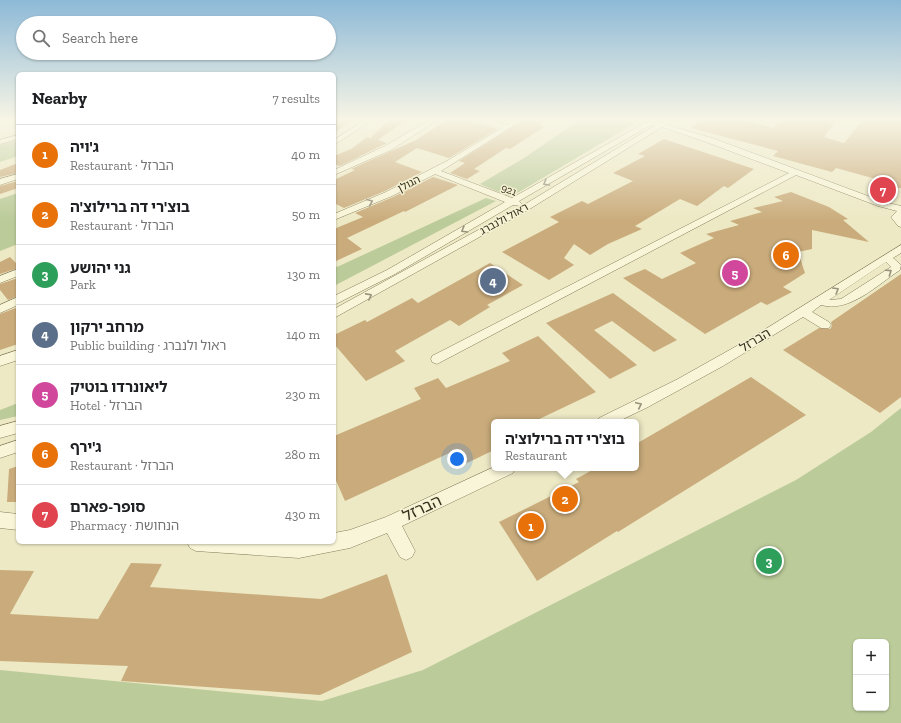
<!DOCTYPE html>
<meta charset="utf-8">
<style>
body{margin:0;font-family:"Zilla Slab","Noto Sans Hebrew",serif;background:#f2f2f2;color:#202124}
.controls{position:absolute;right:12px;bottom:12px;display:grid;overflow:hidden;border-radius:6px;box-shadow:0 1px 3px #0004}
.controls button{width:36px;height:36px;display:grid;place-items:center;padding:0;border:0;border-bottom:1px solid #e0e0e0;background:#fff;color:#202124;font:20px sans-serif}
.you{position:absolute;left:457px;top:459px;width:14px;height:14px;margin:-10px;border:3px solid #fff;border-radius:50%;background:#1a73e8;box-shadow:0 0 0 6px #1a73e833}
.badge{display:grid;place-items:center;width:26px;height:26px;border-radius:50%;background:#0b8043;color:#fff;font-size:13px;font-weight:700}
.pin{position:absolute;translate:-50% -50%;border:2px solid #fff;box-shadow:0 1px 4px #0006}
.popup{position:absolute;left:491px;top:419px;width:148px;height:52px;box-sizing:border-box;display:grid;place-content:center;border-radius:6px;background:#fff;filter:drop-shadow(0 1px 3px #0005);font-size:13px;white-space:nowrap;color:#757577}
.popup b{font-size:15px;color:#202124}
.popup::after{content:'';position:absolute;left:50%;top:100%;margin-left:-8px;border:8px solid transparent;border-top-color:#fff}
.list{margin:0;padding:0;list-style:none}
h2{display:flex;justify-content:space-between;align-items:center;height:52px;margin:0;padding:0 16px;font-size:17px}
h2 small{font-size:13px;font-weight:400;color:#757577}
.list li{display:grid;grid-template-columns:26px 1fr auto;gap:12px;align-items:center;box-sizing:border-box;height:60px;padding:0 16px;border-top:1px solid #e0e0e0}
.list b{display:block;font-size:15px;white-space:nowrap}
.list p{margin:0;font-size:13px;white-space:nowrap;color:#757577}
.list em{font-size:13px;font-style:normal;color:#757577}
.icon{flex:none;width:22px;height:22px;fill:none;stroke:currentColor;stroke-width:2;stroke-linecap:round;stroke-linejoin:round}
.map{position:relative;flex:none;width:901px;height:723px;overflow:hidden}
.search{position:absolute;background:#fff;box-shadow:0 1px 3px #0004;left:16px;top:16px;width:320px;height:44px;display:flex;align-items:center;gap:10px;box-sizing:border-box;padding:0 14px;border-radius:22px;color:#757577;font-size:15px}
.panel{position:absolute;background:#fff;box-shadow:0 1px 3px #0004;left:16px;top:72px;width:320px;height:472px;border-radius:6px}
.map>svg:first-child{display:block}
</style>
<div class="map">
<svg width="901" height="723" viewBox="0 0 901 723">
<rect width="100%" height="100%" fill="#ede9c5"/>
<path fill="#bbcb99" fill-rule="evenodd" d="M581 119H642L514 195 508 196 480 184 524 158Z
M13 141 18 143V156L0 162V145Z
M18 193V244L0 251V199Z
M486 198 496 201 334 286V264L337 267Z
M18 403V416L0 420V410Z
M901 408V723H0V670L322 701 423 670 796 480 871 432ZM856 642H886V708H856Z"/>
<path fill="#caac7c" d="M334 119H354L334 133Z
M391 119H408L378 140 387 143 340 166 334 164V156L351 149 367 137 373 139 371 137Z
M448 119H460L498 129 449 158 417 148 395 162 422 172 385 191 344 208 334 203V180L355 170 351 169 416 140Z
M525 119H548L538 125 544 127 510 149 506 148 474 169 480 171 467 179 450 173 465 163 459 161Z
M702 119H741L773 128 781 119H837L824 137 844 143 864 119H901V188H896L891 194 869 188 876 179 836 168 832 172 773 156 778 151 691 128Z
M664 139 754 169 728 188 724 186 697 206 680 199 635 226 642 229 608 244 590 255 574 244 564 258 574 265 549 280 502 252 559 222 550 217 582 201 588 204 633 181 613 173 645 156 638 154Z
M18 163V173L0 177V170Z
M433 177 458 185 405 212 404 211 347 238 362 249 334 262V229L363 217 355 213 393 197Z
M18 181V188L0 194V186Z
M791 192 829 207 848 219 843 220 869 242 812 230V249L798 252 805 273 783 287 792 292 767 305 761 302 705 334 623 278 645 269 662 279 696 263 680 253 714 238 706 234 739 225 730 221 762 212 753 208 783 201 774 197Z
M10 257 18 265V268L0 274V262Z
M490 263 523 285 487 305 490 307 459 326 450 320 395 351 405 361 366 381 334 344V335L365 320 367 322 412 298 418 303Z
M901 274V397L880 413 783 350 819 328 830 329 832 326 831 322Z
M18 278V296L8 300 0 290V284Z
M613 293 677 340 654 352 612 321 594 330 637 365 610 379 546 323Z
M18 307V344L0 350V314Z
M538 336 596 392 533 422H494V450L465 464 456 450 345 501 334 476V436L421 399 414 388 438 378 446 388 510 361 502 353Z
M751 377 806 415 618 532 617 531 537 581 499 522 579 482 576 479 596 468H636V444Z
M18 466V502H7L9 469Z
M131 563 162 564 150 587 321 599 387 574 412 652 320 695 121 681 128 666 0 661V570L34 571 10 614 98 619Z"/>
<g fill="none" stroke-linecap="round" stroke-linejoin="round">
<g stroke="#877c5b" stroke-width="1">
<path id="minor" d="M366 119H374L334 145V140Z
M431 119H439L391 150 334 175V170L385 146Z
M466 119H480L507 125 516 119H524L441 171 512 198 643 124 654 119H662L660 123 666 119H674L667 125 712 138 884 202 901 206V227L898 226 891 217 897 211 878 206 796 175 437 364 432 362 431 359 432 356 789 173 706 142 662 127 528 210 334 318V309L522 206 656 125 647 127 519 201 522 204 521 206 513 205 395 274 334 305V296L387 270 505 202 435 174 392 196 334 220V214L386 192 447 161 502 128Z
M18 135V139L0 144V140Z
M18 174V179L0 185V179Z
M901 245V253L893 258 901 265 900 270C877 285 850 313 821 305L812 312 829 322 831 325 829 328H821L803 317 723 366 648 407 617 422H597L599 418 676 380 751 338ZM886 262 891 267 841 299 829 300Z
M18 269V276L0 283V276Z
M18 297V305L0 313V305Z
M18 350V360L0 366V356Z
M18 421V433L0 438V426Z
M18 440V452L0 458V446Z
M494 467 515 468 513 473 402 526 415 551 412 557 406 560 400 557 387 533 350 548 299 558 196 551 190 548 187 542H334V533L350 530 386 517Z
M0 512 18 514V530L0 528Z"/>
</g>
<use href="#minor" fill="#f8f5d8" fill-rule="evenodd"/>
</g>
<defs><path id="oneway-chevron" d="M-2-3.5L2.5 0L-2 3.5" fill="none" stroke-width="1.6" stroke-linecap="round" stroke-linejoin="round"/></defs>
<g stroke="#98927c">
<use href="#oneway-chevron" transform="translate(546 183) rotate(150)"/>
<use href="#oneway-chevron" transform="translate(370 202) rotate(-23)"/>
<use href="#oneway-chevron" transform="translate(464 230) rotate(150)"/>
<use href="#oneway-chevron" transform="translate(889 272) rotate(-34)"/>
<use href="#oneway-chevron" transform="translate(836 290) rotate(-31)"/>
<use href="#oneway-chevron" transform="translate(369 296) rotate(-28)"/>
<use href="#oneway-chevron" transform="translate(639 405) rotate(-25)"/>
</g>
<linearGradient id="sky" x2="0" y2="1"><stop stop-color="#8db9d7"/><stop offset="0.54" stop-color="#f7f5e5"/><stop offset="1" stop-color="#f7f5e5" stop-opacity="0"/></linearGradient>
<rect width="901" height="221" fill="url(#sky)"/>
<g text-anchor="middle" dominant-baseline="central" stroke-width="3" stroke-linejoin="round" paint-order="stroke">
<g font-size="11" fill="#38301f" stroke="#f5f2d4">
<text transform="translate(409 184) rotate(-27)">הגולן</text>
<text transform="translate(509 190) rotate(21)">921</text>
<text transform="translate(504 219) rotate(-29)">ראול ולנברג</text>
</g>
<g font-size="13" fill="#38301f" stroke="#f5f2d4">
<text transform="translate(755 340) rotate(-31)">הברזל</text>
</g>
<g font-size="16" fill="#38301f" stroke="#f5f2d4">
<text transform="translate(422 508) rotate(-25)">הברזל</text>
</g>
</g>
</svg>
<div class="controls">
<button>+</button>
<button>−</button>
</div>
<div class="you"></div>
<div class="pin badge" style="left:531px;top:526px;background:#e8710a">1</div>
<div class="pin badge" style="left:565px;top:499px;background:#e8710a">2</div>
<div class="popup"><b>בוצ'רי דה ברילוצ'ה</b>Restaurant</div>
<div class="pin badge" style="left:769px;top:561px;background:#2e9e5b">3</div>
<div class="pin badge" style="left:493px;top:281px;background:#5c6f8a">4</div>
<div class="pin badge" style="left:735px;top:273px;background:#d1479c">5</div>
<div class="pin badge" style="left:786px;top:255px;background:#e8710a">6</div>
<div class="pin badge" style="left:883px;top:190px;background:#e0444e">7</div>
<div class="search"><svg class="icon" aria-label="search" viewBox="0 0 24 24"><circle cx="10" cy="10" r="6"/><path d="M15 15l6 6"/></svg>Search here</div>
<section class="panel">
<h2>Nearby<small>7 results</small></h2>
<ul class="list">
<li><span class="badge" style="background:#e8710a">1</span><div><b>ג'ויה</b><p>Restaurant · הברזל</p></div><em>40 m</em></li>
<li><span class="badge" style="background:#e8710a">2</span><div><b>בוצ'רי דה ברילוצ'ה</b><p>Restaurant · הברזל</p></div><em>50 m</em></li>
<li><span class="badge" style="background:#2e9e5b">3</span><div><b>גני יהושע</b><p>Park</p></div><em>130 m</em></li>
<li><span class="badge" style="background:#5c6f8a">4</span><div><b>מרחב ירקון</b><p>Public building · ראול ולנברג</p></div><em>140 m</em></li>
<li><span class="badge" style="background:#d1479c">5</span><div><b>ליאונרדו בוטיק</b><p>Hotel · הברזל</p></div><em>230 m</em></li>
<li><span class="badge" style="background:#e8710a">6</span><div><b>ג'ירף</b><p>Restaurant · הברזל</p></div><em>280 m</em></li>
<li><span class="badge" style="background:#e0444e">7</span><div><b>סופר-פארם</b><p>Pharmacy · הנחושת</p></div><em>430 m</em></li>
</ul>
</section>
</div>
